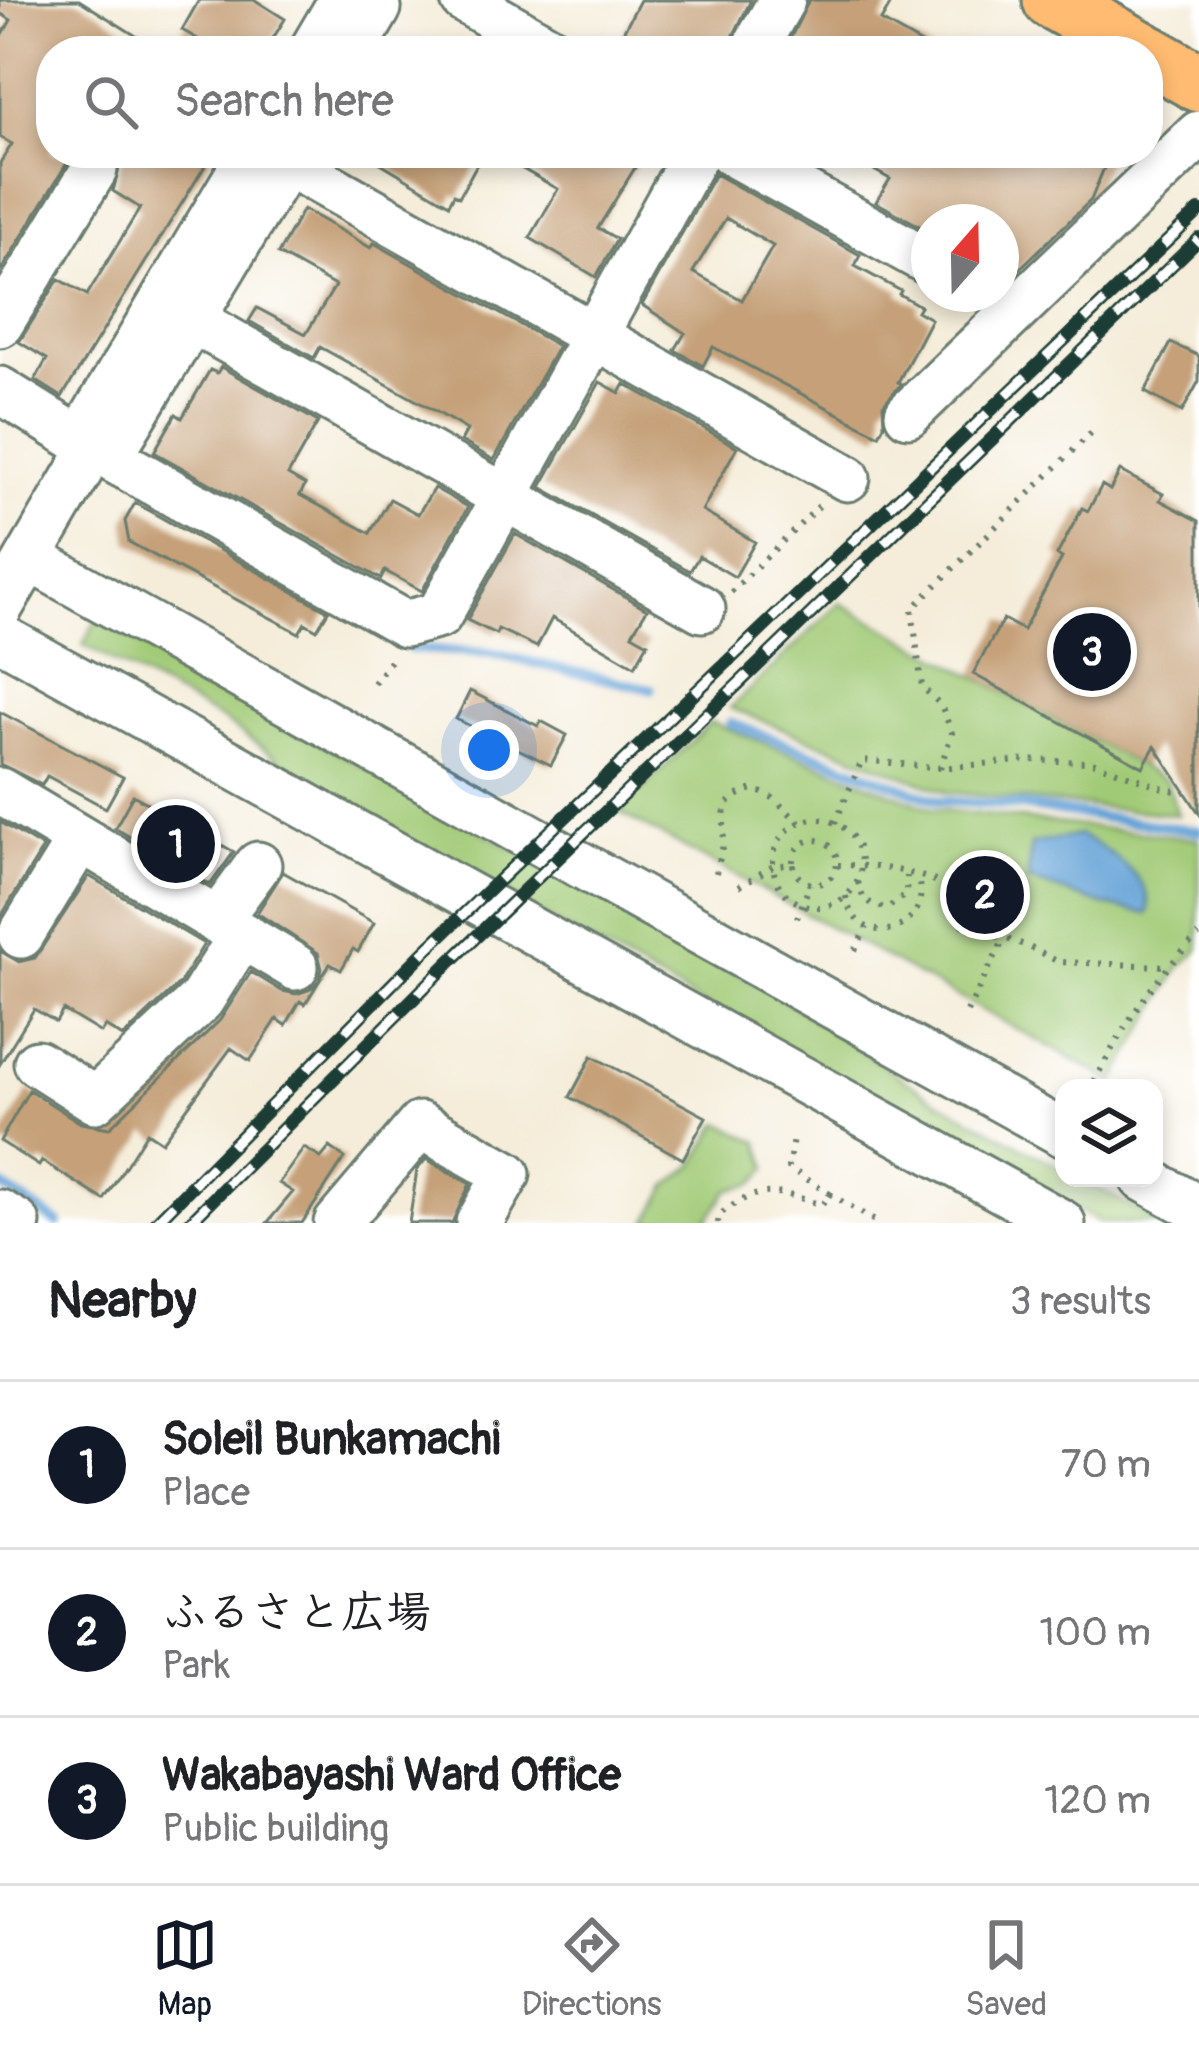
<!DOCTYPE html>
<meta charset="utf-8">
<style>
body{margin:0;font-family:Pangolin,"Klee One",sans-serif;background:#f6f6f6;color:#202124}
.controls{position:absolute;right:36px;bottom:36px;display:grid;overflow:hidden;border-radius:24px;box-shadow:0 6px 18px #0003}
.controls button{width:108px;height:108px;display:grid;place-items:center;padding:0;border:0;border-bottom:3px solid #e0e0e0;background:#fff;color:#202124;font:60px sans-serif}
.compass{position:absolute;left:911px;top:204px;width:108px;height:108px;border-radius:50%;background:#fff;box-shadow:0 6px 18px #0003;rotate:20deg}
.you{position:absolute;left:489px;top:750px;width:42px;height:42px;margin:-30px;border:9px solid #fff;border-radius:50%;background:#1a73e8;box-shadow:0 0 0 18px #1a73e833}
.badge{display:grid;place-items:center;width:78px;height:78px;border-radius:50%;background:#111827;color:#fff;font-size:39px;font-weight:700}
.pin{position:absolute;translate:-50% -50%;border:6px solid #fff;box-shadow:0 3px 12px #0006}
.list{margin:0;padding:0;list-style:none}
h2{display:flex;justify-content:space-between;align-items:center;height:156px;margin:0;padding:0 48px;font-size:51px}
h2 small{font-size:39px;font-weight:400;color:#757577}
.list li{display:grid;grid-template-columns:78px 1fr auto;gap:36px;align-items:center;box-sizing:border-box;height:168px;padding:0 48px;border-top:3px solid #e0e0e0}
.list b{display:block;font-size:45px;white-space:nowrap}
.list p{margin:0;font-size:39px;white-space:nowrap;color:#757577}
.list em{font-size:39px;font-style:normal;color:#757577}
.icon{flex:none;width:66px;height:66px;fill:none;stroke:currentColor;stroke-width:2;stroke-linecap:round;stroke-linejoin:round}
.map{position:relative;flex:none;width:1199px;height:1223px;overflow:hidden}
.search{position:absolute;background:#fff;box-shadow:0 6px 18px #0003;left:36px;right:36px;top:36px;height:132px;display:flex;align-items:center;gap:30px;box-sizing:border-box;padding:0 42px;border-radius:48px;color:#757577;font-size:45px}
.sheet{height:660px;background:#fff}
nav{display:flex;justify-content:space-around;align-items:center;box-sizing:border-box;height:168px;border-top:3px solid #e0e0e0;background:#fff;font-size:33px;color:#757577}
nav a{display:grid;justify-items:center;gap:6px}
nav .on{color:#111827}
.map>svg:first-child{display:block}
</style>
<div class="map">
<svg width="1199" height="1223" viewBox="0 0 1199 1223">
<rect width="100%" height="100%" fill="#fff"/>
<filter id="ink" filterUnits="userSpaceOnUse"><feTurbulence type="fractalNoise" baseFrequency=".00833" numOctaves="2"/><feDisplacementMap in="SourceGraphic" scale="24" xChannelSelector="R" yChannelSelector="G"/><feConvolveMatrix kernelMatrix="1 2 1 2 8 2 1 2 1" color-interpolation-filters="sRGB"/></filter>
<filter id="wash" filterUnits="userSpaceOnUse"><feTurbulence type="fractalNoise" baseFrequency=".004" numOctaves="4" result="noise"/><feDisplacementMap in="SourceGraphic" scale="48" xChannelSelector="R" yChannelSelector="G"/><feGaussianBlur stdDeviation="2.7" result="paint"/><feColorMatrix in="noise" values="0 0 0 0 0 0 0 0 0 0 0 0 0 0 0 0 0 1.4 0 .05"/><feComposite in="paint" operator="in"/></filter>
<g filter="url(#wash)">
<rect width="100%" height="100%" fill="#f5edda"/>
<path fill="#a1ca76" stroke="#608455" stroke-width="3" d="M840 603 1167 781 1178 815 946 792 730 708Z
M97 619 775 994 928 1095 1064 1170V1178H1079L1161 1223H1101L347 808 223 720 83 645Z
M711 722 932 809 1199 839V950L1180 967 1114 1082 619 812Z
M720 1123 759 1142 768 1168 754 1184 728 1190 705 1223H647L668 1186 694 1165Z"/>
<path fill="#65a3d7" stroke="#427086" stroke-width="3" d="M1079 835C1106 848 1156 880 1148 914L1103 905 1028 880 1031 844Z"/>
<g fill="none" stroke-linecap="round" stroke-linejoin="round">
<path stroke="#65a3d7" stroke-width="10" d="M410 649 489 653 651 689
M730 723 939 801 1020 806 1199 831
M0 1185 58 1223"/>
</g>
<g id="blocks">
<path fill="#c5a078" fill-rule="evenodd" d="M0 0H79L160 51H51V153L72 155 0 272V163L12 144 0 137V39L11 20 0 13Z
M199 0H255L285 19 265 51H229L216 43 213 48 182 30Z
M640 0H751L726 51H613Z
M809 0H893L881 21 934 51H784Z
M123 153H213L62 397 35 380 47 359 19 342 59 279 87 295 140 208 113 191Z
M364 153H483L459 197 454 194 449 204Z
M494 153H644L598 228 617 239 596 277 530 238 558 189Z
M843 153H1110L1091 200 1012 276 1001 270V222H929L925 229 876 202 890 179Z
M715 174 860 255 855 266 901 291 899 294 920 306 917 311 931 319 898 382 901 384 883 405 884 425 879 435 713 347 703 366 675 350 685 333 642 305ZM726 218 773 246 742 300 693 272Z
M303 209 371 248 374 243 558 346 494 460 461 441 467 430 435 411 320 347 314 358 249 321 257 308 306 334 335 286 278 254Z
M1171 343 1199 356V381L1182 412 1145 392Z
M221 367 318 422 288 475 305 485 300 495 370 533 390 499 418 514 434 488 468 507 422 591 385 571 381 579 154 452 176 414 182 418 210 370 217 373Z
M600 382 620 393 625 384 737 447 702 511 755 542 735 577 699 556 690 571 541 487Z
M1120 471 1163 494 1160 500 1199 521V813L1155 746 1143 767 973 674 1003 619 1023 630 1062 558 1057 555 1082 508 1088 511 1102 485 1110 490Z
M135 503 328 611 317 630 305 623 299 633 129 542 125 521Z
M515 534 647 609 632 634 648 643 635 666 552 618 537 647 498 629 496 634 467 620Z
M470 691 538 726 541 721 567 735 551 765 456 719Z
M0 712 123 777 106 808 47 776 42 785 0 764Z
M133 795 234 852 210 885 115 828Z
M0 822 43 848 0 918Z
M283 872 374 923 358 952 353 949 341 970 330 964 305 1004 300 1001 286 1025 277 1019 250 1061 231 1048 162 1142 147 1132 104 1200 42 1161 39 1166 0 1141 29 1090 81 1123 109 1128 220 1020 251 972 282 991 296 994 309 990 319 980 322 969 318 953 257 913Z
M89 876 204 944 180 983 123 1037 105 1026 101 1033 63 1010 56 1022 34 1009 0 1064V951L19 962 35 958Z
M592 1056 706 1117 683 1159 570 1097Z
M330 1147 345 1158 302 1223H267L293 1192 279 1183 304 1148 321 1158Z
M426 1159 470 1184 452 1223H409L417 1170Z"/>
</g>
</g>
<g filter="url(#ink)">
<use href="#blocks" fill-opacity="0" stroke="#6a7b6e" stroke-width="3"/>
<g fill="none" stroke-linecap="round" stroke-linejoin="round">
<g stroke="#6a7b6e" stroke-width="51">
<path id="minor" d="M464 0 553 51
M312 51 342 0
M353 51 378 8 374 0
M753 51 782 0
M732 153 929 262
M286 162 847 478
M191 319 702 609
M0 324 94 170
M0 390 93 448 405 624 439 615 696 153
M908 414 1199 134
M93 448 115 447 292 153
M93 448 86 430 251 153
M29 558 1064 1134
M0 607 93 448
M0 637 1062 1223
M0 791 295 967
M217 921 258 865
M21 935 80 839
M37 1063 95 1100 201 1000 242 935
M1143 1178 1199 1209
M0 1213 17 1223
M337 1223 420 1125 507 1174 479 1223"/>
</g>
<g stroke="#6a7b6e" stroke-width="63">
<path id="major" d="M1052 0 1143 51
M1148 54 1199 83"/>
</g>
<path stroke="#6a7b6e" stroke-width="6" stroke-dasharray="3 9" stroke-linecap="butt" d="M731 592 820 505
M374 683 393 657
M940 768 952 733 941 705 922 687 912 609 1097 427
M773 863a44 44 0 1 1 88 0a44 44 0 1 1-88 0Z
M835 823 862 760 940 768 1027 760 1092 762 1169 790 1186 792
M793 862a22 22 0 1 1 44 0a22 22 0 1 1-44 0Z
M838 865C875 865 928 871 958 894L963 925 1025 945 1059 962 1166 966
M716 873C718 864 722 853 723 843 727 811 715 802 753 789L773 798 800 823
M858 882 864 900 886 909 906 895 907 876
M739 886 773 866 793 864
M958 894 972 882
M846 896C854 951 933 936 919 878
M797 918 810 884
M855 950 867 927
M967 1012 1003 941
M1094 1082C1123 1027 1153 978 1199 935
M830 1194 878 1223
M718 1223 719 1215C760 1184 775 1190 822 1205L830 1194 788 1167 793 1139"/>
<use href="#minor" stroke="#fff" stroke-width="45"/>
<use href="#major" stroke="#ffbb71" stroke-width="57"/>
<g stroke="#1f3d34" stroke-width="14">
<path id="rail" d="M155 1223 428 948 1199 211
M189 1223 447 965 1199 239"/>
</g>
<use href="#rail" stroke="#fff" stroke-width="9" stroke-dasharray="27" stroke-linecap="butt"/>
</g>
</g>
</svg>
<div class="controls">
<button><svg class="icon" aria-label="layers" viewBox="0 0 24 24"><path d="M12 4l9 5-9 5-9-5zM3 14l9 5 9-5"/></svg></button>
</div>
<svg class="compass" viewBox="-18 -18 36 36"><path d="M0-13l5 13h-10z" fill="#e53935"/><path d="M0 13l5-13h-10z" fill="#757577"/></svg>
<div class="you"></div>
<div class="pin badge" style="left:176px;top:844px">1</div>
<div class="pin badge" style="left:985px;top:895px">2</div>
<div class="pin badge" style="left:1092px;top:652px">3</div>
<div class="search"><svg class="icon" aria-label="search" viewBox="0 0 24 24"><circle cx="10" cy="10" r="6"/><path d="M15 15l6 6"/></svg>Search here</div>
</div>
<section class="sheet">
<h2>Nearby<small>3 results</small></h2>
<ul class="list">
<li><span class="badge">1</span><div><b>Soleil Bunkamachi</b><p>Place</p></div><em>70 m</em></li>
<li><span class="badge">2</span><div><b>ふるさと広場</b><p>Park</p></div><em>100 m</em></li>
<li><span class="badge">3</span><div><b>Wakabayashi Ward Office</b><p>Public building</p></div><em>120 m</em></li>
</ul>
</section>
<nav>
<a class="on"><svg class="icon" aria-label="map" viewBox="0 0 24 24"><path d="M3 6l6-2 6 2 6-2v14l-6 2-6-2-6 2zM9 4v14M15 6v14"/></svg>Map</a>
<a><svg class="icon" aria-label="directions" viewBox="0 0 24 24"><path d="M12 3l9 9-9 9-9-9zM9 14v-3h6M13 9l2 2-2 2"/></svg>Directions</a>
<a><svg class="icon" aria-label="saved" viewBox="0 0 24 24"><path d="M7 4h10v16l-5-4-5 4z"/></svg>Saved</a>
</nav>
